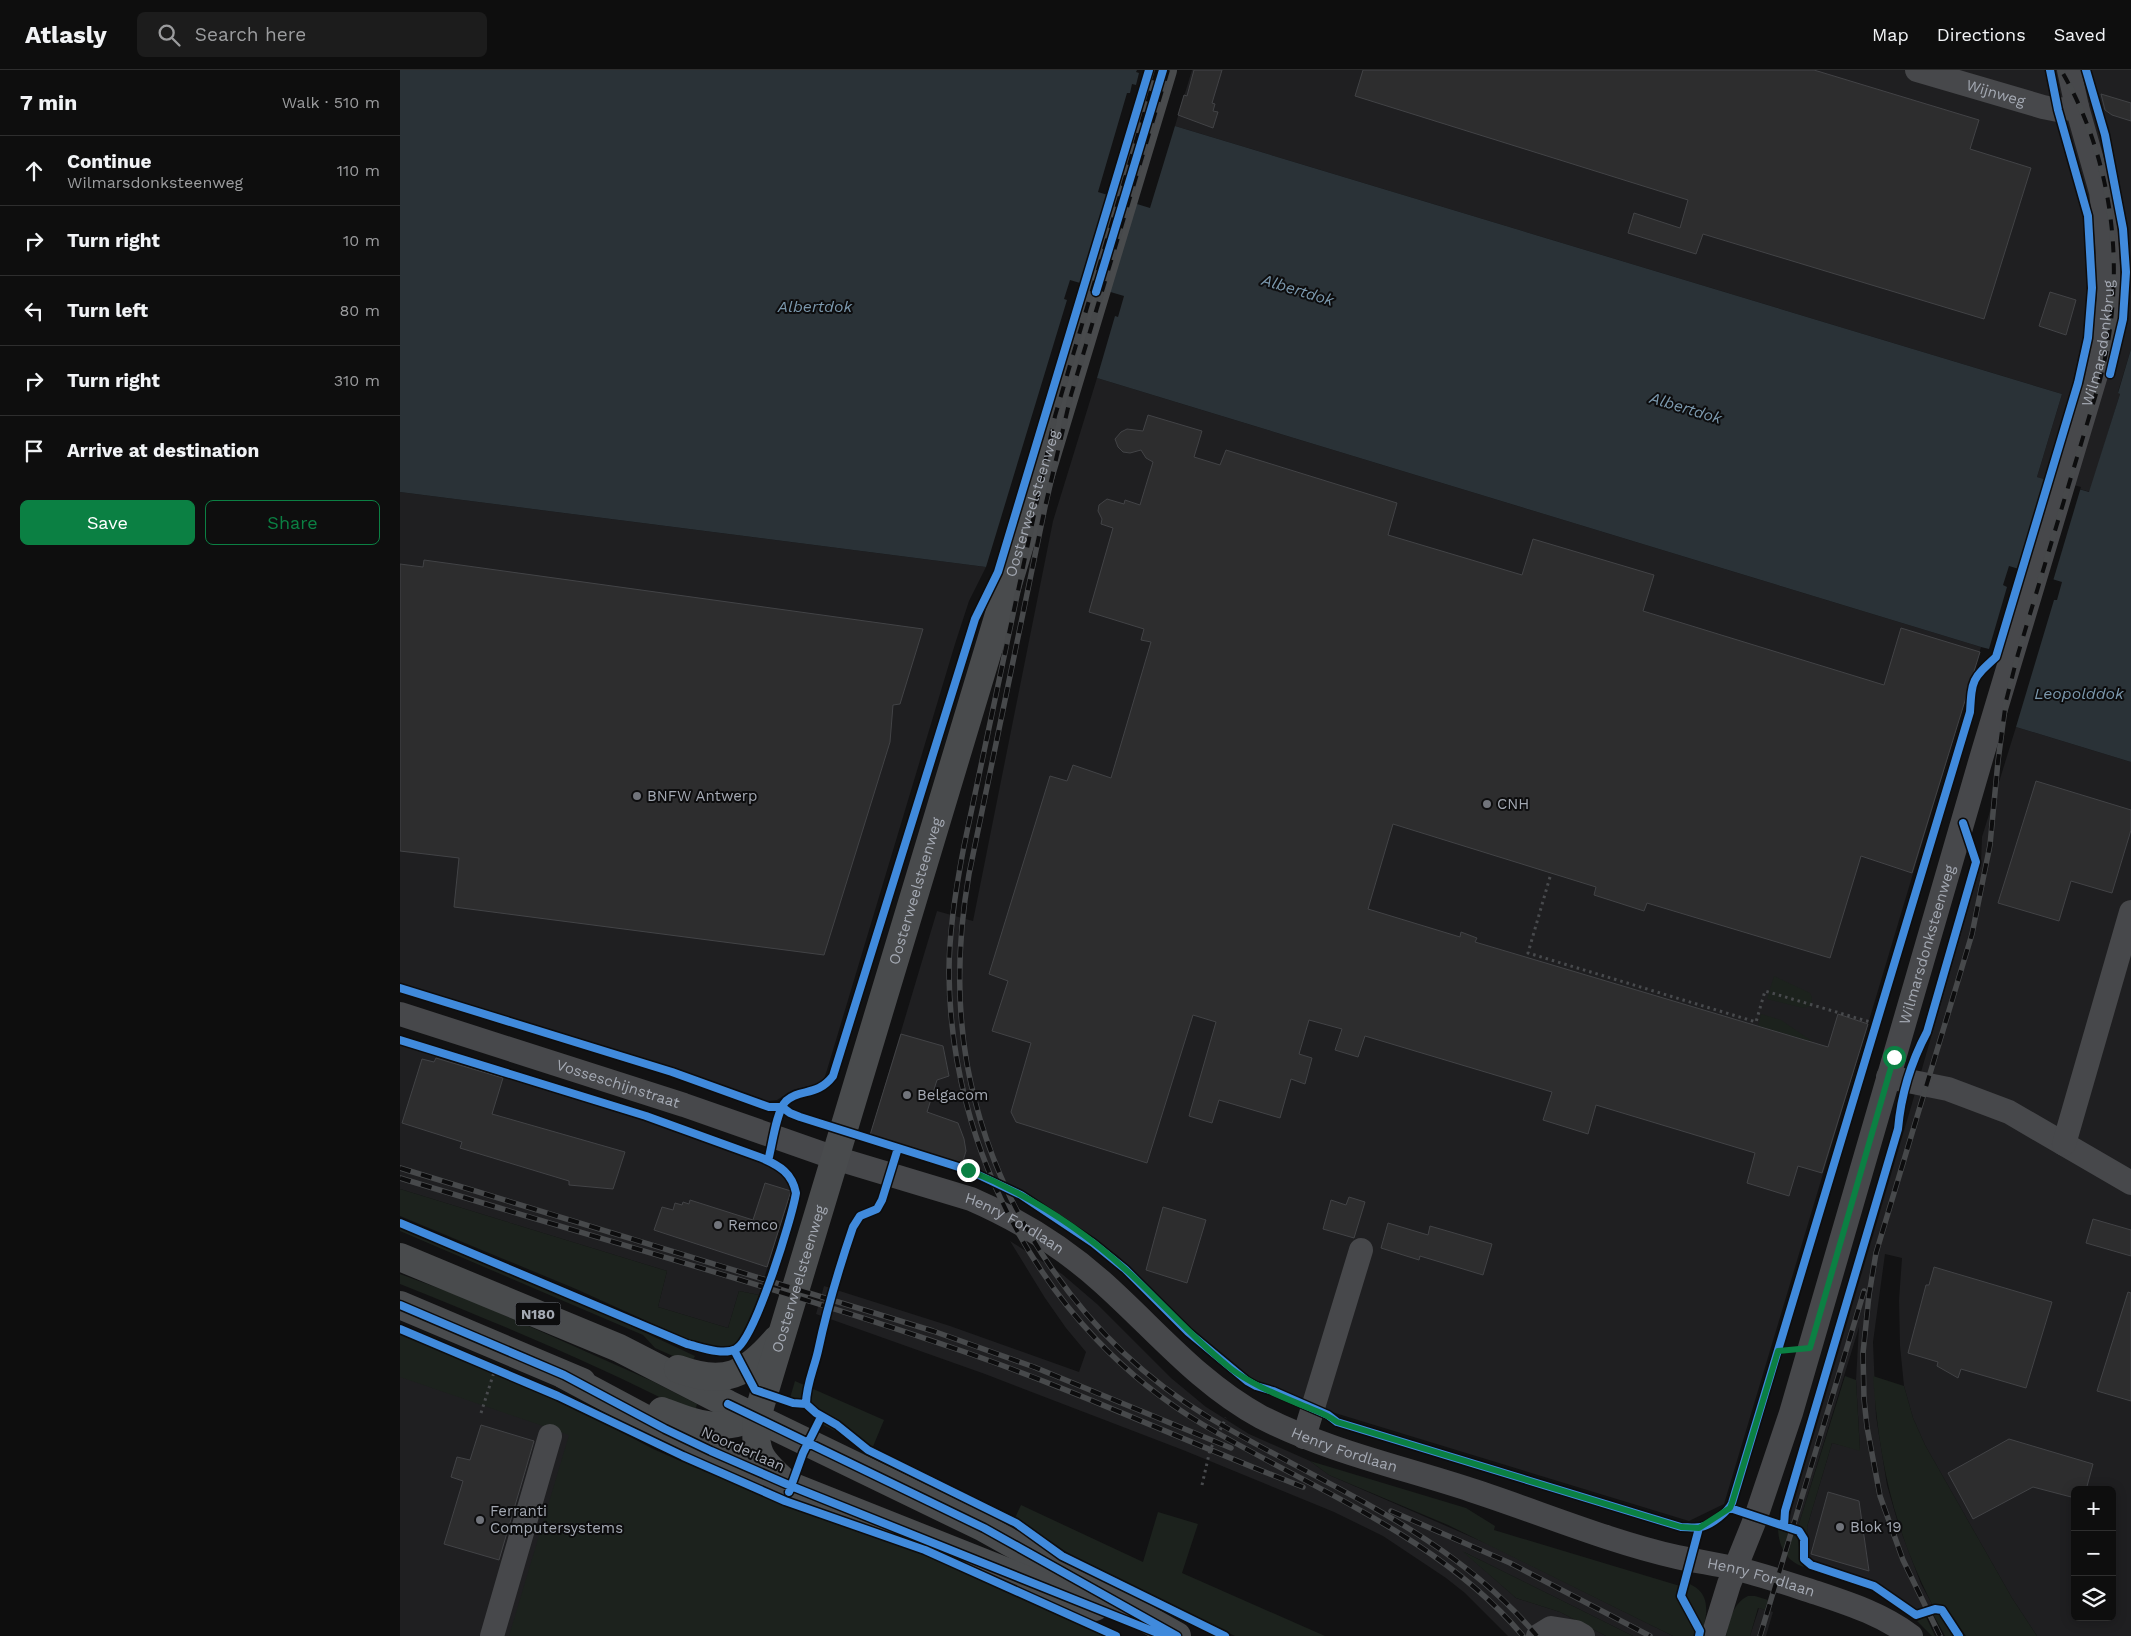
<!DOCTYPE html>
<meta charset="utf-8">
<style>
body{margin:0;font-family:"Work Sans",sans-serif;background:#1c1c1c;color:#f1f3f6}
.controls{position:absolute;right:15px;bottom:15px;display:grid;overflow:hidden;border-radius:8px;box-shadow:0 2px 12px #0003}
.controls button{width:45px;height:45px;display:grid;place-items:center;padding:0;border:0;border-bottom:1px solid #2e2e2e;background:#0e0e0e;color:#f1f3f6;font:25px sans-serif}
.stop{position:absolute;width:15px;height:15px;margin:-11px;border:4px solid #0b8043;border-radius:50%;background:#fff}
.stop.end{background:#0b8043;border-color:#fff;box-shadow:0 1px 5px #0008}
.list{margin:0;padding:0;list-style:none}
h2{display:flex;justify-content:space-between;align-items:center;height:65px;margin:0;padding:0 20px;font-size:21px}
h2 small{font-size:16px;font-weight:400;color:#9b9c9e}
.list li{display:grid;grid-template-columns:32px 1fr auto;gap:15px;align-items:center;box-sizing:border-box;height:70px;padding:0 20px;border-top:1px solid #2e2e2e}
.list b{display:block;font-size:19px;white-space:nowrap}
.list p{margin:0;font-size:16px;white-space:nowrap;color:#9b9c9e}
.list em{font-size:16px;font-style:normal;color:#9b9c9e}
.actions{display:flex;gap:10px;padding:15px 20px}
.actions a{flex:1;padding:11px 0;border:1px solid #0b8043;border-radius:8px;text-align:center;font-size:18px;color:#0b8043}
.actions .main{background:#0b8043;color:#fff}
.icon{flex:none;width:28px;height:28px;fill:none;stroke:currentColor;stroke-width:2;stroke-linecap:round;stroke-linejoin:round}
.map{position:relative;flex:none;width:1731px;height:1566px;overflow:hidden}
header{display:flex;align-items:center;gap:30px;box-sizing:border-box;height:70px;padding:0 25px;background:#0e0e0e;border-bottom:1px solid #2e2e2e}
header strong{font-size:24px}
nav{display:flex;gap:28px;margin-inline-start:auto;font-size:18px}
.search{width:350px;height:45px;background:#1c1c1c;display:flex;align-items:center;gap:12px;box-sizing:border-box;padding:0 18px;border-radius:8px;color:#9b9c9e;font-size:19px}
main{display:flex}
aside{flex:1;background:#0e0e0e}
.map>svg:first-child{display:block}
</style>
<header>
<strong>Atlasly</strong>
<div class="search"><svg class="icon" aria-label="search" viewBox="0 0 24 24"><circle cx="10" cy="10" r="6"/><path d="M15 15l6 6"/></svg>Search here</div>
<nav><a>Map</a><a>Directions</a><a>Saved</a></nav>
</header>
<main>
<aside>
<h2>7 min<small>Walk · 510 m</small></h2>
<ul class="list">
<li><svg class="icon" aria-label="ahead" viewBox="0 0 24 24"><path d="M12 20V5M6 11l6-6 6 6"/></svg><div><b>Continue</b><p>Wilmarsdonksteenweg</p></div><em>110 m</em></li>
<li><svg class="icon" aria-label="right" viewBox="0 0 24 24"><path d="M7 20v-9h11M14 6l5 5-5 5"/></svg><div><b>Turn right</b></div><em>10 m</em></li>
<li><svg class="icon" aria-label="left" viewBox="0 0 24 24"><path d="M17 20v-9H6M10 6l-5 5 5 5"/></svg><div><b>Turn left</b></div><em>80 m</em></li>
<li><svg class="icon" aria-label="right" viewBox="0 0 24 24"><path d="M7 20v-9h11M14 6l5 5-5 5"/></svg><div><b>Turn right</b></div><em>310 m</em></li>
<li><svg class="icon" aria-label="arrive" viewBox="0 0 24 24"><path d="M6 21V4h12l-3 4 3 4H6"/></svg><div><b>Arrive at destination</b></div></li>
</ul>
<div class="actions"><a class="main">Save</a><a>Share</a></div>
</aside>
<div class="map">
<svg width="1731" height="1566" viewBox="0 0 1731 1566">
<rect width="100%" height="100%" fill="#121213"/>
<path fill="#1f1f21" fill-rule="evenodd" d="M792 0H1731V279L1718 322 1720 324 1690 422 1637 407 1662 324 775 56Z
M697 308 1581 577 1324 1434 1289 1451 935 1343 852 1310 803 1271 718 1186 623 1121 562 1094 470 1065 537 841 573 851 653 451Z
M0 422 586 497 569 531 555 574 427 1000 424 1009 417 1014 393 1020 377 1030 360 1032 273 998 0 914Z
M1616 657 1731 692V1566H1637L1612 1528 1525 1375 1513 1348 1504 1316 1500 1276 1499 1230 1502 1188 1485 1184 1473 1272 1476 1346 1487 1415 1498 1453 1521 1514 1532 1534 1519 1541 1515 1540 1477 1514 1411 1491 1408 1488 1407 1457 1432 1373 1460 1380 1456 1310 1459 1257 1398 1457 1388 1452 1511 1037 1581 793 1582 767ZM1675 1420H1712V1547H1675Z
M0 975 291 1065 359 1091 382 1103 390 1113 391 1121 359 1225 339 1221 328 1258 258 1237 267 1201 0 1119Z
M610 1171 662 1204 697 1234 771 1308 806 1337 849 1364 910 1391 929 1405 1090 1475 1273 1566H1233L1064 1482 1116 1528 1160 1542 1206 1566H1108L1065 1523 1046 1508 983 1466 934 1442 783 1380 585 1304 416 1244 424 1216 550 1256 679 1302 686 1282 666 1258 645 1228Z
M0 1275 657 1566H0Z
M1359 1538 1373 1542 1366 1566H1350Z"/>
<path fill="#1c221d" d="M1374 906 1410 923 1412 927 1411 936 1403 938 1367 929Z
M1361 944 1381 950 1413 972 1358 956Z
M0 1119 267 1201 258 1237 328 1258 339 1221 359 1225C350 1251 345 1291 309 1279L176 1219 0 1146Z
M0 1158 201 1242 295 1286 291 1294 255 1278 243 1265 236 1262 0 1161Z
M0 1204 68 1229 133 1258 252 1311 297 1334 296 1338 287 1341C194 1293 97 1253 0 1214Z
M0 1263 184 1342 253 1379 308 1403 342 1413 519 1482 704 1566H109L169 1365 0 1307Z
M1445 1306 1456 1310 1460 1381 1432 1373 1407 1457 1408 1468 1405 1462 1398 1457Z
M1473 1306 1504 1316 1513 1348 1525 1375 1612 1528 1637 1566H1566C1555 1552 1551 1536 1532 1534 1493 1457 1479 1391 1473 1306Z
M395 1311 484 1350 472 1379 423 1355 408 1336 390 1328Z
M910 1391 1066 1438 1095 1456 1094 1460 1280 1516 1277 1529 1296 1562 1295 1566H1273L1048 1455 929 1405Z
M621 1435 743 1492 758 1442 798 1454 782 1503 925 1566H835L671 1485 615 1448Z
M1378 1459 1398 1467 1400 1487 1404 1497C1386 1491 1379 1477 1378 1459Z
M1062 1481 1233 1566H1206L1160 1542 1116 1528Z
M1287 1513C1310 1521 1308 1541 1303 1559L1283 1526Z
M1348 1526H1355L1368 1530 1365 1540 1358 1538 1350 1566H1326C1330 1550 1332 1534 1348 1526Z
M1538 1543 1542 1545 1555 1566H1545L1533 1544Z
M1526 1547 1535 1566H1532L1517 1551Z"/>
<path fill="#2a3237" d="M0 0H737L736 2 739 3 736 15 732 14 730 23H727L698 122 750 138 775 56 1662 324 1637 407 1689 422 1720 324 1718 323 1731 279V692L1616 657 1654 530H1657L1662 512 1609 496 1603 515 1607 517 1589 579 1581 577 697 308 715 246 718 247 724 226 670 210 664 229 667 230 586 497 0 422Z"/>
<path fill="#121213" d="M1648 408 1681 417 1653 511 1620 501Z"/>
<path fill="#2d2d2e" stroke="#424346" d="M794 0H822L812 33 815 34 813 41 818 42 813 58 778 45 784 25 787 26Z
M963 0H1414L1579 50 1570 79 1631 98 1584 249 1303 164 1296 184 1228 163 1234 143 1280 158 1288 130 955 26Z
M1701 24 1731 33V51L1712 45 1705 40Z
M1650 222 1676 230 1666 265 1639 256Z
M748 345 802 361 794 387 820 395 826 380 997 433 988 465 1122 505 1133 469 1254 505 1243 541 1484 615 1501 558 1580 582 1512 803 1461 786 1430 888 1247 833 1244 841 1194 825 1196 817 993 754 968 839 1060 867 1061 862 1077 868 1075 872 1428 977 1438 944 1468 954 1422 1103 1398 1096 1389 1126 1347 1113 1355 1083 1196 1035 1188 1064 1143 1050 1152 1022 965 966 958 987 935 980 942 959 909 950 899 984 912 988 905 1014 891 1009 880 1048 819 1030 812 1053 789 1046 816 952 793 945 747 1093 616 1052 611 1042 631 973 592 961 608 911 589 904 650 706 667 711 673 695 711 708 751 572 741 570 744 559 689 542 713 458 701 454 702 449 698 441 699 435 707 429 724 434 725 430 740 435 753 392 746 388 741 380 730 383 723 382 718 377 715 369 721 362 727 359 743 361Z
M24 490 523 559 500 634 493 635 490 672 424 885 54 837 59 788 0 781V494L23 497Z
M1636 711 1731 740V760L1712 823 1671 811 1659 851 1598 833Z
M501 964 543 976 549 1006 537 1010 527 1042 558 1053 564 1069 566 1081 562 1094 470 1065Z
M36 988 103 1008 92 1044 225 1082 213 1119 169 1115V1111L60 1078 62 1072 2 1053 22 989 34 992Z
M365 1113 391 1121 367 1197 254 1160 262 1137 273 1140 275 1133 282 1135 283 1132 289 1134 290 1130 353 1150Z
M949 1127 965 1132 954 1168 923 1159 931 1130 946 1135Z
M763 1137 806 1150 787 1213 746 1200Z
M1693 1149 1731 1160V1186L1686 1173Z
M988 1153 1028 1165 1030 1156 1092 1174 1083 1205 1020 1186 1019 1190 981 1178Z
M1534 1197 1652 1232 1626 1318 1561 1299 1558 1308 1537 1296 1538 1292 1508 1283 1526 1215H1529Z
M1728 1222 1731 1223V1331L1697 1321Z
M81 1355 134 1371 99 1490 44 1474 63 1411 51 1407 57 1387 70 1390Z
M1609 1369 1693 1394 1686 1420H1675V1428L1633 1417 1573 1449 1548 1403Z
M1428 1422 1459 1431 1469 1501 1411 1484Z"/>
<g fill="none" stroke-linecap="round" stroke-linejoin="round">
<path stroke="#484a4d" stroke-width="3" stroke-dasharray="2.5 4" stroke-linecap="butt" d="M1150 807 1128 883 1356 952 1365 921 1477 954
M81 1343 95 1299
M802 1415 810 1380 826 1348"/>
<g stroke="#47484b" stroke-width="24">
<path id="s1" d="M1517 0 1643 37 1658 40 1677 37"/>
<path id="s2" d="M0 944 284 1035 435 1088 571 1129C617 1149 663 1177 701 1211 753 1257 798 1313 861 1347 927 1381 1001 1397 1071 1420 1139 1442 1207 1471 1277 1487 1296 1491 1315 1494 1334 1498 1363 1505 1392 1515 1420 1524 1453 1535 1483 1545 1511 1566"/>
<path d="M1488 1007 1548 1019 1609 1042 1731 1113"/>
<path d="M1664 1074 1731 842"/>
<path d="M904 1367 961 1180"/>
<path d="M92 1566 150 1366"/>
<path d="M1138 1566 1151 1558 1176 1562 1183 1566"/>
<path id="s3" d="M1313 1566 1329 1514 1356 1447 1391 1343 1583 682 1701 288 1709 225 1707 171 1701 122 1677 37 1669 0"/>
</g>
<g stroke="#494b4d" stroke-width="28">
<path d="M0 1187 219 1278 328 1334 584 1458 777 1566"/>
<path d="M0 1235 182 1312"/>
<path d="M278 1299C325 1316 346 1305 377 1269"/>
<path d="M164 1305 265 1359 311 1381 391 1416 695 1537"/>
<path d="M262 1341C302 1356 315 1362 357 1347"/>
<path id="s4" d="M386 1413C360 1390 353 1382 357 1347L763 0"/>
</g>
<g stroke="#47494b" stroke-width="5.5">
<path id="rail" d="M757 0 655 346 564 776C556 817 549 859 549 902 550 1082 645 1261 802 1354 911 1419 1039 1466 1123 1566
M768 0 671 325 645 437 569 804C558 867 556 931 567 994 593 1138 682 1271 808 1347 922 1415 1049 1461 1137 1566
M0 1098 533 1261 634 1297 831 1378
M0 1108C186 1165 375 1217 559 1280 676 1320 788 1373 903 1417
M991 1441 1110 1493 1250 1566
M1360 1566 1464 1221
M1540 1566 1503 1490 1480 1426 1467 1357 1464 1329 1463 1283 1469 1225 1476 1183 1572 864 1590 775 1598 691 1606 631 1618 584 1699 314C1727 209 1716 94 1661 0"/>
</g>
<use href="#rail" stroke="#0d0d0e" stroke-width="4" stroke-dasharray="11" stroke-linecap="butt"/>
<g stroke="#0d0d0e" stroke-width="11">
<path id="cycleway" d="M1686 0 1705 65 1723 159 1726 202 1723 249 1710 304
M696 222 763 0
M0 918 272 1002 369 1037H382L390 1043 400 1047 568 1100 621 1125 693 1173 725 1199 788 1262 847 1311 856 1316 873 1321 928 1345 937 1352 1281 1457C1287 1457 1296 1458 1301 1457 1311 1455 1328 1442 1332 1433L1570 642C1572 609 1572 609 1596 587L1678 313 1688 268 1692 218 1688 146 1658 40 1650 0
M0 970 246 1046 362 1088C380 1096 392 1103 396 1123 392 1148 355 1268 336 1279 323 1286 300 1277 287 1274L0 1153
M498 1078 482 1130 477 1139 460 1146 453 1157C439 1198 427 1238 418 1281 414 1299 406 1315 406 1334L416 1343 437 1355 468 1380 616 1453 662 1486 825 1566
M368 1091C372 1077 376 1041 386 1031 400 1018 417 1027 433 1006L575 549 598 502 749 0
M0 1235 164 1305 265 1359 311 1381 391 1416 765 1566
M0 1259 158 1326 283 1386 385 1431 525 1480 716 1566
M334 1280 355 1320 393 1333 406 1334
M328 1334 584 1458 777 1566
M389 1422 403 1383 421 1347
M1330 1438 1399 1461 1404 1469V1489L1411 1495 1474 1516 1516 1545 1535 1539 1542 1540 1559 1566
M1384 1456 1385 1441 1498 1059C1501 1025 1511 992 1527 962L1576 792 1563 753
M1299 1566 1300 1561 1281 1526 1299 1458"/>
</g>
<use href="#cycleway" stroke="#408adc" stroke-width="8"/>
</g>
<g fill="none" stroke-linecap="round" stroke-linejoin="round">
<path stroke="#0b8043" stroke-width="6" d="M568 1100C625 1123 680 1158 725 1199 761 1231 792 1268 830 1298 852 1315 878 1325 904 1336 916 1341 927 1344 937 1352L1281 1457 1299 1458 1330 1438 1332 1433 1378 1281 1410 1278 1494 987"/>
</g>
<g fill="#71747b" stroke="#0d0d0e" stroke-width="2">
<circle cx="237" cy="726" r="5"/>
<circle cx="1087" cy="734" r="5"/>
<circle cx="507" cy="1025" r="5"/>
<circle cx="318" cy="1155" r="5"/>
<circle cx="80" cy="1450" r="5"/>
<circle cx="1440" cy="1457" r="5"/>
</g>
<g text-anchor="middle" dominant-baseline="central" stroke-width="4" stroke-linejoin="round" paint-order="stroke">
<rect fill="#0d0d0e" stroke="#777a82" stroke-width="1" x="115.5" y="1232.5" width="45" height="23" rx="4"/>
<g font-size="14" font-weight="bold" fill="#a4a9b3">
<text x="138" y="1244">N180</text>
</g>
<g font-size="15" fill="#a4a9b3" stroke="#0d0d0e">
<text stroke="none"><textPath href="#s1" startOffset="82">Wijnweg</textPath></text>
<text stroke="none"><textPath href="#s3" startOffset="1350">Wilmarsdonkbrug</textPath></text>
<text stroke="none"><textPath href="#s4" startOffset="1031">Oosterweelsteenweg</textPath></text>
<text stroke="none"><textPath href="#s4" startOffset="626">Oosterweelsteenweg</textPath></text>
<text stroke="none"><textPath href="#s3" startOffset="724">Wilmarsdonksteenweg</textPath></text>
<text stroke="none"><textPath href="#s2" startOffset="229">Vosseschijnstraat</textPath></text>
<text stroke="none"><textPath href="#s2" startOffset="650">Henry Fordlaan</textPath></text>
<text stroke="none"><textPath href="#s4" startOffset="221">Oosterweelsteenweg</textPath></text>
<text transform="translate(343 1379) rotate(24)">Noorderlaan</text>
<text stroke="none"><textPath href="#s2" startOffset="1055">Henry Fordlaan</textPath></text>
<text stroke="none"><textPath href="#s2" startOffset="1491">Henry Fordlaan</textPath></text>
</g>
<g font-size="15" fill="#a4a9b3" stroke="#0d0d0e" text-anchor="start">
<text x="247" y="726">BNFW Antwerp</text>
<text x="1097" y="734">CNH</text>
<text x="517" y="1025">Belgacom</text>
<text x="328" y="1155">Remco</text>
<text x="90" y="1441">Ferranti<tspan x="90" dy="17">Computersystems</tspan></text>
<text x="1450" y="1457">Blok 19</text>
</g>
<g font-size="16" font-style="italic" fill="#7b98ad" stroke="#0d0d0e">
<text transform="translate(898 220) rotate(17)">Albertdok</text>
<text x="415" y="236">Albertdok</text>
<text transform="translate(1286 338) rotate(17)">Albertdok</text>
<text x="1679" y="623">Leopolddok</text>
</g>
</g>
</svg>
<div class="controls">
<button>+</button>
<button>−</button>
<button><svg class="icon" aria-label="layers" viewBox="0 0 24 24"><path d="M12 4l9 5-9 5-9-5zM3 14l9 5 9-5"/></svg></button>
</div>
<div class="stop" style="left:1494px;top:987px"></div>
<div class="stop end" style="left:568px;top:1100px"></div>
</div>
</main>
